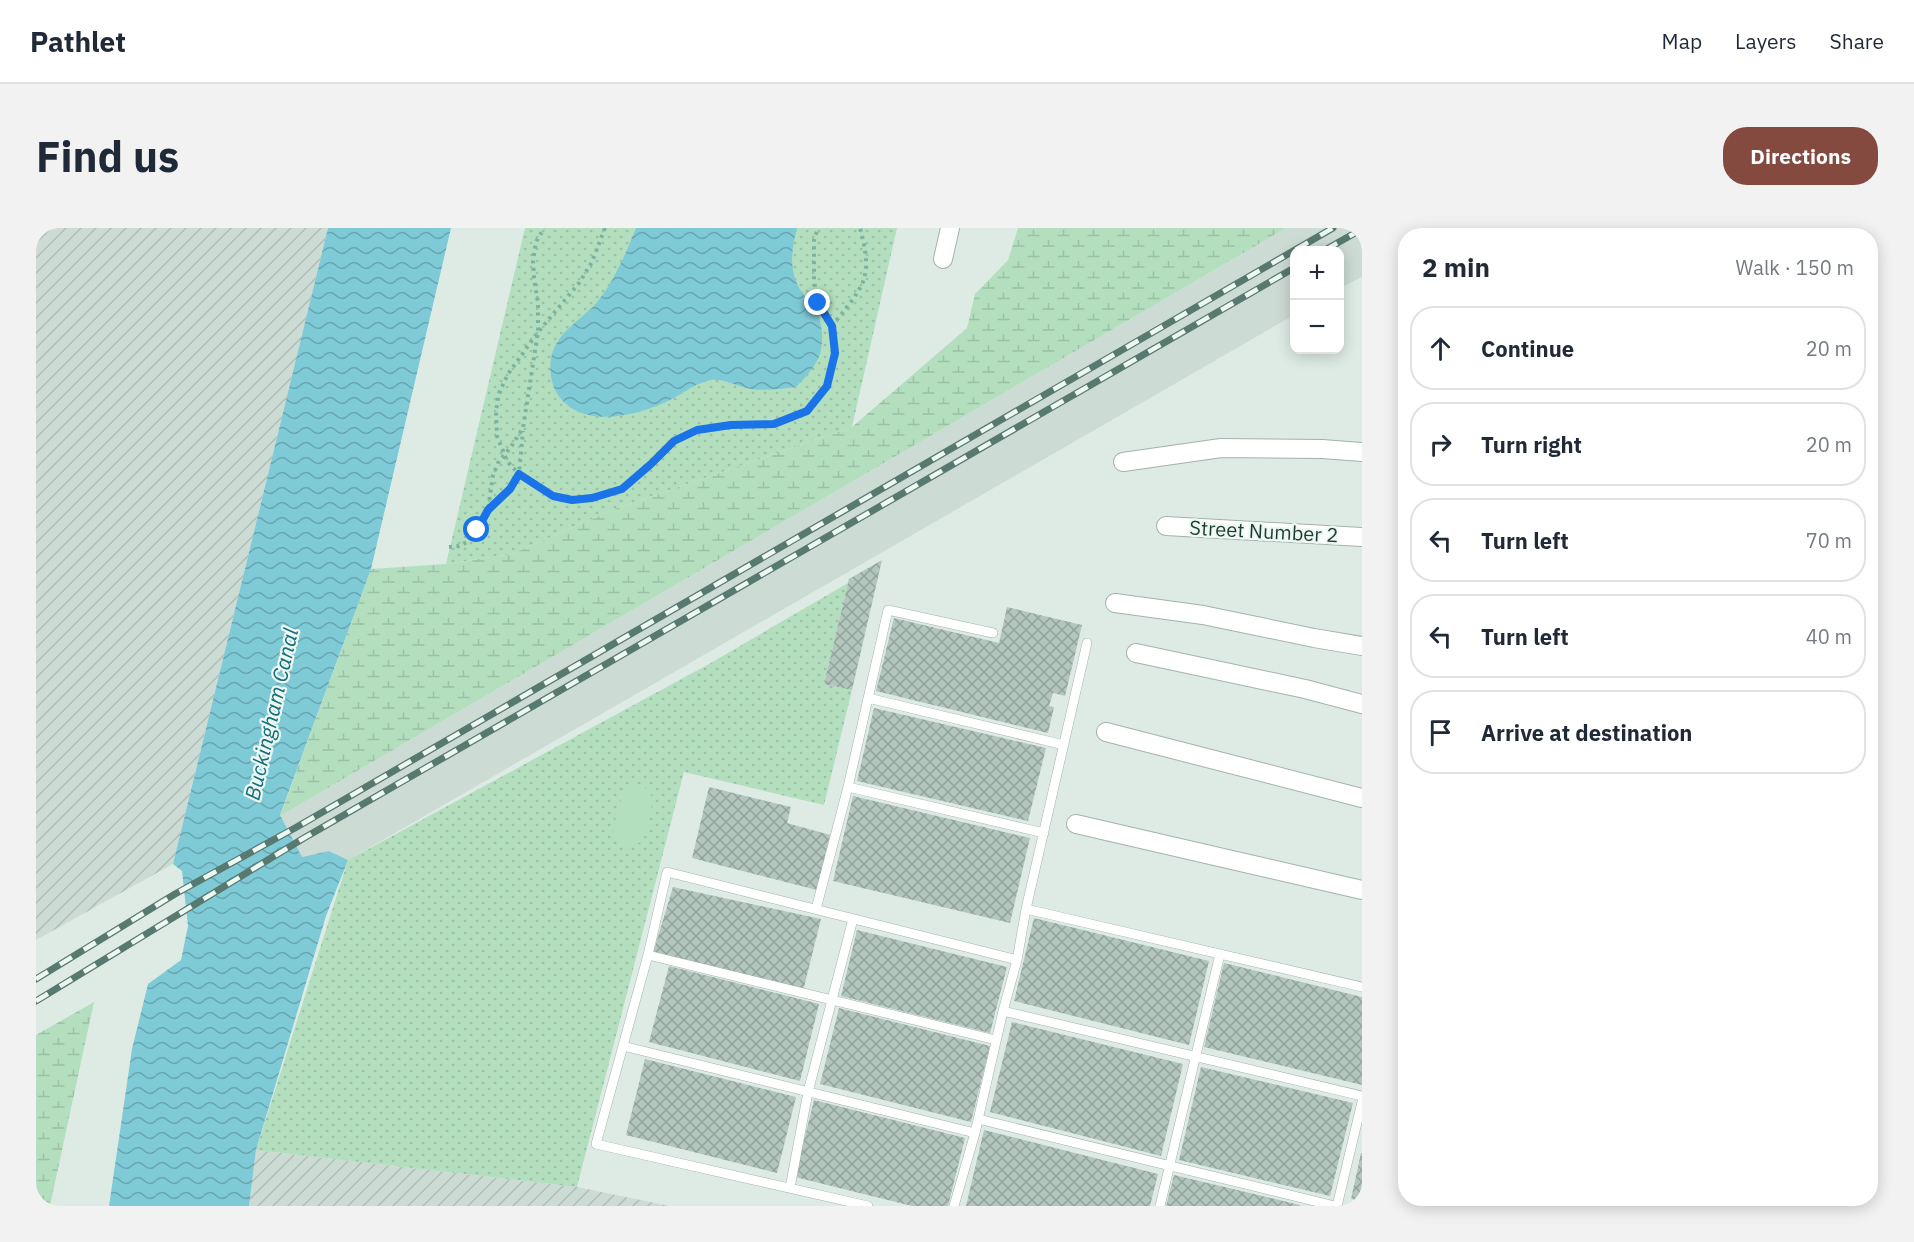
<!DOCTYPE html>
<meta charset="utf-8">
<style>
body{margin:0;font-family:"IBM Plex Sans",sans-serif;background:#f2f2f3;color:#1f2937}
.controls{position:absolute;right:18px;top:18px;display:grid;overflow:hidden;border-radius:12px;box-shadow:0 3px 15px #0003}
.controls button{width:54px;height:54px;display:grid;place-items:center;padding:0;border:0;border-bottom:2px solid #e0e1e3;background:#fff;color:#1f2937;font:30px sans-serif}
.stop{position:absolute;width:18px;height:18px;margin:-14px;border:4px solid #1a73e8;border-radius:50%;background:#fff}
.stop.end{background:#1a73e8;border-color:#fff;box-shadow:0 2px 6px #0008}
.list{margin:0;padding:0;list-style:none}
h2{display:flex;justify-content:space-between;align-items:center;height:78px;margin:0;padding:0 24px;font-size:26px}
h2 small{font-size:20px;font-weight:400;color:#747a83}
.list li{display:grid;grid-template-columns:39px 1fr auto;gap:18px;align-items:center;box-sizing:border-box;height:84px;margin:0 12px 12px;padding:0 12px;border:2px solid #e0e1e3;border-radius:24px}
.list b{display:block;font-size:22px;white-space:nowrap}
.list em{font-size:20px;font-style:normal;color:#747a83}
.icon{flex:none;width:33px;height:33px;fill:none;stroke:currentColor;stroke-width:2;stroke-linecap:round;stroke-linejoin:round}
.map{position:relative;flex:none;width:1326px;height:978px;overflow:hidden;border-radius:24px}
header{display:flex;align-items:center;gap:36px;box-sizing:border-box;height:84px;padding:0 30px;background:#fff;border-bottom:2px solid #e0e1e3}
header strong{font-size:28px}
nav{display:flex;gap:33px;margin-inline-start:auto;font-size:21px}
.intro{display:flex;align-items:center;justify-content:space-between;box-sizing:border-box;height:144px;padding:0 36px}
h1{margin:0;font-size:42px}
.button{padding:15px 27px;border-radius:24px;background:#844a3f;color:#fff;font-size:21px;font-weight:700}
main{display:flex;gap:36px;padding:0 36px}
aside{flex:1;background:#fff;border-radius:24px;box-shadow:0 3px 15px #0003}
.map>svg:first-child{display:block}
</style>
<header>
<strong>Pathlet</strong>
<nav><a>Map</a><a>Layers</a><a>Share</a></nav>
</header>
<div class="intro"><h1>Find us</h1><a class="button">Directions</a></div>
<main>
<div class="map">
<svg width="1326" height="978" viewBox="0 0 1326 978">
<defs>
<pattern id="industrial-furrows" width="10" height="10" patternUnits="userSpaceOnUse" patternTransform="scale(1.5)"><rect width="10" height="10" fill="#ccdbd4"/><path d="M-1 1l2-2M0 10L10 0M9 11l2-2" fill="none" stroke="#afbdb7"/></pattern>
<pattern id="grass-dots" width="8" height="8" patternUnits="userSpaceOnUse" patternTransform="scale(1.5)"><rect width="8" height="8" fill="#b4dfbf"/><path d="M2 2h.1M6 6h.1" fill="none" stroke="#9ac0a5" stroke-width="1.8" stroke-linecap="round"/></pattern>
<pattern id="wetland-marsh" width="20" height="14" patternUnits="userSpaceOnUse" patternTransform="scale(1.5)"><rect width="20" height="14" fill="#b4dfbf"/><path d="M1 5h8M5 5V1M11 12h8M15 12V8" fill="none" stroke="#9ac0a5"/></pattern>
<pattern id="water-waves" width="16" height="10" patternUnits="userSpaceOnUse" patternTransform="scale(1.5)"><rect width="16" height="10" fill="#7fcad7"/><path d="M0 5q4-4 8 0t8 0" fill="none" stroke="#67a5af"/></pattern>
<pattern id="building-cross-hatch" width="8" height="8" patternUnits="userSpaceOnUse" patternTransform="scale(1.5)"><rect width="8" height="8" fill="#b3c6be"/><path d="M0 0l8 8M0 8l8-8" fill="none" stroke="#91a29b"/></pattern>
</defs>
<rect width="100%" height="100%" fill="#deebe5"/>
<path fill="#ccdbd4" d="M1250 0H1326V49L1304 60V22H1258V87L312 632 293 623 266 629 244 588Z"/>
<path fill="url(#industrial-furrows)" d="M0 0H292L137 636 0 712Z
M220 922 541 959 634 978H213Z"/>
<path fill="url(#grass-dots)" d="M489 0H861L816 199 579 281 476 326 410 336Z
M812 355 788 456 816 462 788 577 648 544 541 959 220 922 312 632 673 436Z"/>
<path fill="url(#wetland-marsh)" d="M982 0H1250L244 588 335 341 410 336 476 326 579 281 816 199 931 100 939 66 972 32Z
M58 774 14 978H0V807Z"/>
<path fill="#b4dfbf" d="M599 557H603L614 563C618 575 614 608 603 615 598 618 593 618 588 617L578 606C578 590 583 564 599 557Z"/>
<path fill="url(#water-waves)" d="M292 0H415L335 341 244 587 266 629 293 623 312 632 290 688 220 922 213 978H73L96 821 112 756 145 732 152 698 146 643 137 636Z
M600 0H761C757 16 754 30 758 47 761 61 772 71 780 83 787 95 788 116 783 129 778 140 768 151 760 159 745 161 730 163 715 161 701 159 688 150 675 152 659 155 648 165 634 172 602 188 546 202 522 167 514 155 512 136 517 123 525 101 548 90 562 73 579 51 590 25 600 0Z"/>
<path fill="url(#building-cross-hatch)" d="M846 332 816 462 788 456 813 351Z
M971 379 1046 397 1029 468 1017 465 1013 478 1018 479 1012 505 840 463 858 390 963 415Z
M838 480 1010 520 992 593 821 553Z
M673 559 755 579 751 595 794 607 781 662 656 630Z
M817 568 994 610 974 695 797 653Z
M637 659 785 691 767 763 617 725Z
M998 690 1173 733 1153 817 978 773Z
M821 702 971 739 954 805 805 768Z
M1188 735 1326 769V857L1168 819Z
M633 738 783 776 764 853 613 814Z
M803 780 954 818 935 894 784 856Z
M976 794 1147 836 1125 928 954 884Z
M609 831 760 869 741 945 590 907Z
M1165 839 1317 875 1294 968 1143 932Z
M778 872 929 910 912 978H876L759 949Z
M948 902 1122 946 1114 978H930Z
M1325 925H1326V973L1315 971Z
M1138 947 1264 977V978H1130Z"/>
<g fill="none" stroke-linecap="round" stroke-linejoin="round">
<g stroke="#a1b3ac" stroke-width="10">
<path id="lane" d="M832 470 1028 517
M812 559 1008 605
M780 681 812 559 852 382 957 405
M990 681 1326 759
M612 727 960 812
M967 783 1326 868
M587 818 939 905
M942 891 1299 978
M754 960 772 864 817 691
M832 978 560 916 612 727 631 644 981 732
M918 978 939 905 967 783 981 732 990 681 1051 415
M1124 978 1184 726
M1301 978 1326 874"/>
</g>
<g stroke="#a1b3ac" stroke-width="20">
<path id="street" d="M907 31 914 0
M1087 234 1185 220 1286 221 1326 224
M1130 298 1326 309
M1079 375 1167 387 1278 410 1326 418
M1100 425 1269 461 1326 476
M1070 504 1326 570
M1040 596 1326 662"/>
</g>
<path stroke="#7bb2a0" stroke-width="4" stroke-dasharray="3 4.5" stroke-linecap="butt" d="M569 0 556 34 543 55 502 104 472 146 463 165 460 183 461 208 471 233 480 243 506 261 517 268 536 272 556 270 586 261 615 236 638 213 661 202 695 197 738 196 771 183 791 158 799 125 796 98 782 75 778 53V12L782 0
M796 98C806 85 823 66 828 51 833 34 828 16 824 0
M452 282 474 261 483 246 487 203
M413 319 423 318 431 314 441 302 452 282 457 247 463 233 475 219 487 200 502 104V75L498 50 497 33 500 14 508 0"/>
<use href="#lane" stroke="#fff" stroke-width="9"/>
<use href="#street" stroke="#fff" stroke-width="18"/>
<g stroke="#58796f" stroke-width="7">
<path id="rail" d="M1289 22 1326 1
M0 751 139 666 259 600 1297 0
M0 773 268 610 1258 40"/>
</g>
<use href="#rail" stroke="#eef8f3" stroke-width="4.5" stroke-dasharray="14" stroke-linecap="butt"/>
</g>
<g fill="none" stroke-linecap="round" stroke-linejoin="round">
<path stroke="#1a73e8" stroke-width="8" d="M441 302 452 282 474 261 483 246 517 268 536 272 556 270 586 261 615 236 638 213 661 202 695 197 738 196 771 183 791 158 799 125 796 98 782 75"/>
</g>
<g text-anchor="middle" dominant-baseline="central" stroke-width="4.5" stroke-linejoin="round" paint-order="stroke">
<g font-size="20" fill="#1e3c34" stroke="#eef8f3">
<text transform="translate(1228 303) rotate(3)">Street Number 2</text>
</g>
<g font-size="21" font-style="italic" fill="#126d7e" stroke="#eef8f3">
<text transform="translate(235 486) rotate(-77)">Buckingham Canal</text>
</g>
</g>
</svg>
<div class="controls">
<button>+</button>
<button>−</button>
</div>
<div class="stop" style="left:441px;top:302px"></div>
<div class="stop end" style="left:782px;top:75px"></div>
</div>
<aside>
<h2>2 min<small>Walk · 150 m</small></h2>
<ul class="list">
<li><svg class="icon" aria-label="ahead" viewBox="0 0 24 24"><path d="M12 20V5M6 11l6-6 6 6"/></svg><div><b>Continue</b></div><em>20 m</em></li>
<li><svg class="icon" aria-label="right" viewBox="0 0 24 24"><path d="M7 20v-9h11M14 6l5 5-5 5"/></svg><div><b>Turn right</b></div><em>20 m</em></li>
<li><svg class="icon" aria-label="left" viewBox="0 0 24 24"><path d="M17 20v-9H6M10 6l-5 5 5 5"/></svg><div><b>Turn left</b></div><em>70 m</em></li>
<li><svg class="icon" aria-label="left" viewBox="0 0 24 24"><path d="M17 20v-9H6M10 6l-5 5 5 5"/></svg><div><b>Turn left</b></div><em>40 m</em></li>
<li><svg class="icon" aria-label="arrive" viewBox="0 0 24 24"><path d="M6 21V4h12l-3 4 3 4H6"/></svg><div><b>Arrive at destination</b></div></li>
</ul>
</aside>
</main>
